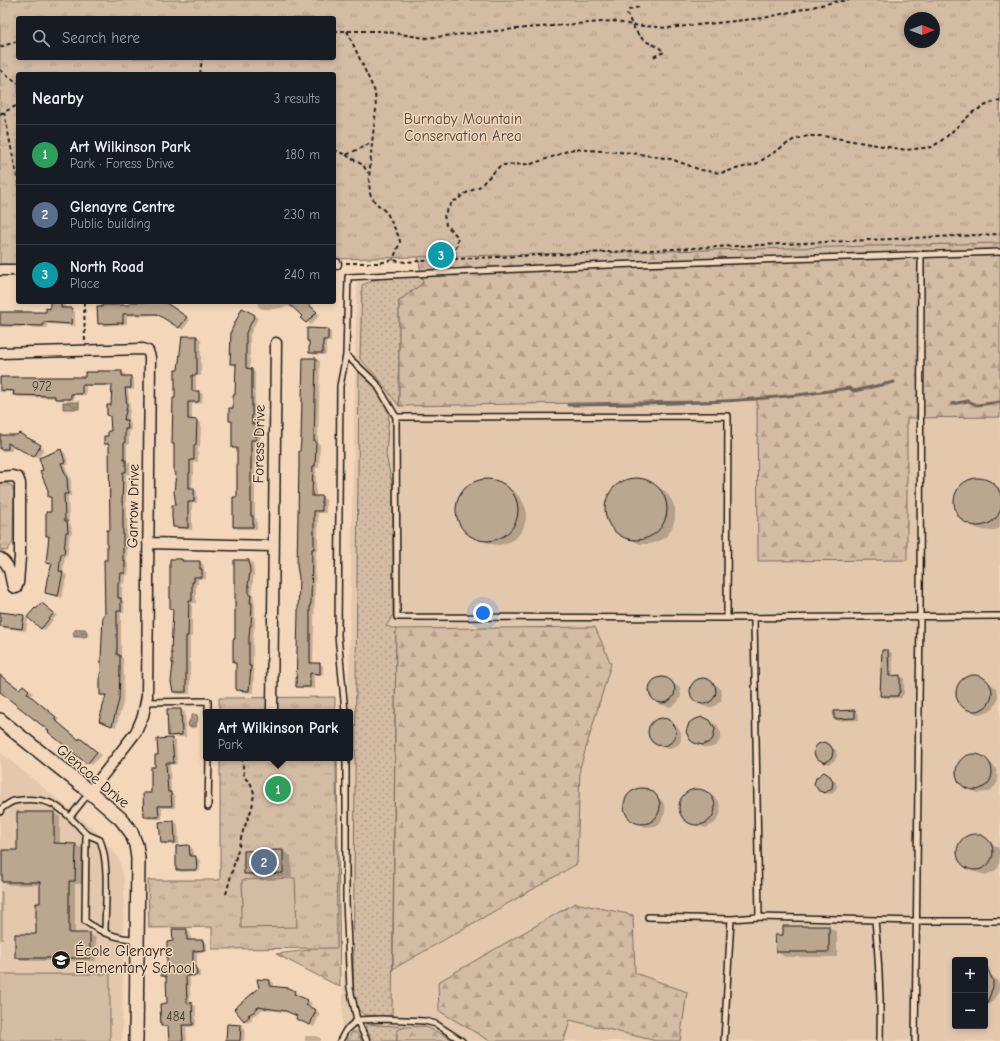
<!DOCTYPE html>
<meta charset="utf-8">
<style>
body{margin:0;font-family:"Comic Neue",sans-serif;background:#242831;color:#f1f3f6}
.controls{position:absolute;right:12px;bottom:12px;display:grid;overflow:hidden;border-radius:4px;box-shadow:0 2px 6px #0003}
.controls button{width:36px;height:36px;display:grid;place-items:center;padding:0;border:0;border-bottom:1px solid #363941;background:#171b24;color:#f1f3f6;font:20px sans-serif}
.compass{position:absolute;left:904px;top:12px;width:36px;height:36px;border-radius:50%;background:#171b24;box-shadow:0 2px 6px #0003;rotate:90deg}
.you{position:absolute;left:483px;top:613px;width:14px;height:14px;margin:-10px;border:3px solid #fff;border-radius:50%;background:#1a73e8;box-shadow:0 0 0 6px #1a73e833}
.badge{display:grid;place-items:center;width:26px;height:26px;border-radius:50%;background:#2563eb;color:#fff;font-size:13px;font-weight:700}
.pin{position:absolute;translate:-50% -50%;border:2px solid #fff;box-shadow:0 1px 4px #0006}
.popup{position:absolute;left:203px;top:709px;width:150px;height:52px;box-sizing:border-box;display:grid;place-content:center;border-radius:4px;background:#171b24;filter:drop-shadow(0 1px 3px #0005);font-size:13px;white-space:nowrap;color:#9ea1a6}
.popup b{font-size:15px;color:#f1f3f6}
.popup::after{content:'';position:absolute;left:50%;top:100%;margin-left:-8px;border:8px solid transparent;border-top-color:#171b24}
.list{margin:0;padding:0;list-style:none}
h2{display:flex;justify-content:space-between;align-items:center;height:52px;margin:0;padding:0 16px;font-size:17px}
h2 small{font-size:13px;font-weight:400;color:#9ea1a6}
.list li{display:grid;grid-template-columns:26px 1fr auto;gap:12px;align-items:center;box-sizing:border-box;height:60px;padding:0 16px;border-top:1px solid #363941}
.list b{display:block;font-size:15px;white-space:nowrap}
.list p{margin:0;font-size:13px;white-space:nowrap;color:#9ea1a6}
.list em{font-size:13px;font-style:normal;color:#9ea1a6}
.icon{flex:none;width:22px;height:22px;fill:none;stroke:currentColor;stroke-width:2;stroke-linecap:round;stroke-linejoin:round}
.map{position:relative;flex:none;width:1000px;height:1041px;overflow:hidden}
.search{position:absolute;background:#171b24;box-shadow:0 2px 6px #0003;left:16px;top:16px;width:320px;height:44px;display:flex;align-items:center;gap:10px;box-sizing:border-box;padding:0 14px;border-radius:4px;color:#9ea1a6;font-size:15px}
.panel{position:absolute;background:#171b24;box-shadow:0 2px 6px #0003;left:16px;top:72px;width:320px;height:232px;border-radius:4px}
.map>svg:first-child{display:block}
</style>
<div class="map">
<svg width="1000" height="1041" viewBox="0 0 1000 1041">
<defs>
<pattern id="grass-dots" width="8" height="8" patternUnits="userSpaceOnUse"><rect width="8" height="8" fill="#d4bba3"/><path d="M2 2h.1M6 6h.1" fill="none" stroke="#b5a08c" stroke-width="1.8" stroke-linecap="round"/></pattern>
<pattern id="forest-firs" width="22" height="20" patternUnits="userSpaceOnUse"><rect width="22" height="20" fill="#d4bba3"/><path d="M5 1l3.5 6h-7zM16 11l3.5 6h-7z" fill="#b5a08c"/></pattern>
<pattern id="park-tufts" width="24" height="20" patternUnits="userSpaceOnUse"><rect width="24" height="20" fill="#d4bba3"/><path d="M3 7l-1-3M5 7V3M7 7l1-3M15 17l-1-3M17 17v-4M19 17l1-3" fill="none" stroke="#b5a08c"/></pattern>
<pattern id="water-waves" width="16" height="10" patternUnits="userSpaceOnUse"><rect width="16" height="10" fill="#a79482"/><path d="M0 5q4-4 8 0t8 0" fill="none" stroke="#87786a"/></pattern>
</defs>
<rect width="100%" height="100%" fill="#f4d7ba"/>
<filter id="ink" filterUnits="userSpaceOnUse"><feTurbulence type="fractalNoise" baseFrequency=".025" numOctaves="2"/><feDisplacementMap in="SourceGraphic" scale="8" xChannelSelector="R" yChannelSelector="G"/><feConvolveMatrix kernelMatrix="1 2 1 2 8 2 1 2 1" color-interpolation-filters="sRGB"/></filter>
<g filter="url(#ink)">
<path fill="#e3c8ad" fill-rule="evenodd" d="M1000 251V1041H342L348 758H350V712H348L357 282ZM955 960H985V1026H955Z
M0 752 95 830 119 858 124 880 122 1041H0Z"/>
<path fill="url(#grass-dots)" stroke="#786c60" d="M422 277 423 283 399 301V406L378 378 360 359 362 285 380 278Z
M359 372 375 387 389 412 386 455 393 488V615L386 626 396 629 392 1016 364 1015 357 1008 353 987Z
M367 1024 405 1027 397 1031V1041H372L365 1027Z
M352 1032H356L362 1041H347Z"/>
<path fill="url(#forest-firs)" stroke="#786c60" d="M1000 5V417L907 418V560L758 561 757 400 399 406V301L423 283 418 257 910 42H934Z
M595 627 611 664 580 768 577 864 393 969 396 629Z
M328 758H337L340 987 276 954 309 950 322 940Z
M575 903 633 915 635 973 687 992 680 1041H656L570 1020 564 1041H490L439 1011 438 982Z
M424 1026 444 1035 454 1041H397V1030L405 1027Z"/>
<path fill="url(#park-tufts)" stroke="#786c60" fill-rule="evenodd" d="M0 0H1000V243L334 259V74H18V267H0ZM18 18H334V58H18ZM910 18H934V42H910Z
M0 483H6L12 486 14 491 13 542 7 551 0 550Z
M335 697V712H219V698Z
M220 758H336L337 948 212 949V927L149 928 148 880H220Z"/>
<path fill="#d4bba3" stroke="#786c60" d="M295 878 297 927 241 928V906H243L242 880Z
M0 974H110V1041H0Z"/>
<path fill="url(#water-waves)" stroke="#6f6459" d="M63 402H79V409H63Z
M76 629H85L87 632V636L84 637H74L73 633Z
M193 714 197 715 198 720 195 727H189L188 724Z"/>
<path fill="#0003" d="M51 302H64L65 303V309H71L75 312V326L47 324V328L0 327V313H47L51 310Z
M131 302H165L190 320 183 330 161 315 127 316V324L103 326 99 323 131 306Z
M258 302H307L320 315 311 325 307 322 303 316 292 306 274 309H262L258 306Z
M254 315 258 318 250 335V369L255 372V425L261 427V438H260V442H255V518L257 520V529H238L234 527 238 498V449L233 447V422L230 420 236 396 237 366 231 364Z
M327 330 331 332V342H326V355H314L310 352V342L308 341Z
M183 337H197L201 339V376H196V392L203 394 202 403 192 404V420L197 421 201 423 200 447H198V462H194V475H193L192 489 197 491V503H192V530L178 529 174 527 177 506 176 399Z
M316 359 320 361 318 443 320 444 319 468H316V497H322L326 500V513H318V551H316L313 664H319L323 666V675H314V689L301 688 297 686Z
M121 372 125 374V377H130L134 379V390H128L130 409 128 422 131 424V431H129V445H127V462L130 463V474H126V505L127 506V563L129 564V568L128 575H125L124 584H122V600L124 602V613H121V657L123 658 124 673 123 703 116 727 100 721 106 697 101 695 111 531 109 445 105 443 112 432 111 417 108 415 112 406 113 386H86V395H74V400H60L56 398 18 397 14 395V392H0V378H86Z
M19 434 44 448 39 458 12 444V451H0V436H18Z
M60 450 65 453 69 464 65 466 71 481V496H68L69 523 71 525 72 534H70L67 556 65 555 63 573 67 575 62 598 50 595 46 593 53 565 47 562 50 537 47 536 52 513V497L49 496 45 470Z
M979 478 986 480 1000 488V527L998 529 991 531 983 530 976 528 961 518 957 512 955 504V497L958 490 964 483 971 480Z
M637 479 647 481 665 491 671 499 675 508V519L672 528 667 536 659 541 650 544H640L622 535 615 529 609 521 607 512V503L611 493 618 486 627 481Z
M487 480 497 482 515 492 522 500 526 509V519L523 529 517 537 509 542 500 545 491 544 472 536 465 530 460 522 457 513 458 504 461 494 468 486 477 482Z
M171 560H182L186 562H200L204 565V571L206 572V579H198V584H196V603H192V637H190V694H178L174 692V610L171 609Z
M249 561 253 563 254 574 252 589 255 606V628H254L253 640V669L254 670 253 693 241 692 237 690V664L234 662 236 640Z
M42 604 57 615 45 630 41 628 37 610Z
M0 610 2 614 28 618 26 631 4 628 0 626Z
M888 651 892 653 893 676H900L904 679V694L902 695V698H885L881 696Z
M0 675 20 690 23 686 27 688 33 693 30 696 59 719 58 722 80 740 81 739 85 741 101 755 92 765 26 710 0 691Z
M975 676 981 677 987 681 996 688 998 694V700L993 709 989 712 978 714 973 712 966 708 959 700 958 689 960 683 964 679Z
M662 678 673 683 680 688 681 696 677 703 670 707 662 705 655 701 652 698 650 691V687L655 680Z
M699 679 707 680 718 686 722 693 721 701 715 706 709 708 703 706 696 702 691 696 690 692 692 684Z
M168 710H181L185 712 186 737H173L169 735Z
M854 711 858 713 859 720 839 721 835 718Z
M663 719 677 726 681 732V740L678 745 670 748H667L652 740 649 732 650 728 655 721Z
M710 721 717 725 721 733V737L717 745 709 748H705L691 739Z
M172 739 176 741 177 764 170 765 171 793 175 796V808H162V819H149L145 817 152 794 159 756 158 740Z
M827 744 836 750 837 756 834 761 829 764 817 758Z
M975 755 981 756 987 760 996 768 998 779 997 784 989 792 978 793 961 784 958 779 957 768 960 763 969 756Z
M824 773 836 782 837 787 832 794 824 793 819 791 815 781 819 776Z
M642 789 648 791 655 795 663 802 665 807V813L660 823 656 826 645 827 639 823 629 817 625 808 628 797 631 793Z
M697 790 715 798 719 802 721 813 715 823 706 828 695 825 688 821 681 813 680 803 686 793Z
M18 813H54L60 817V844L75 845 82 848V884H75V934H90L96 938V961H23L16 957 36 935 41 904V885H9L3 882 18 851Z
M174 822 178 824 179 844 166 845 162 843Z
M975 835 981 836 990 841 999 849 1000 852 999 866 996 870 986 875 975 872 966 867 962 864 957 854 960 843 964 838Z
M189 846 193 849 194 857 200 860V871L181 872 177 870V847Z
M283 851 291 856 292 877 254 878 245 873Z
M0 890 3 892V940H0Z
M828 927 837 932V957H785L777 952Z
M186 930 190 932 191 941H203L207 943V952L197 953V969L200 971V977H190V1003L196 1006V1026L186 1027 187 1041H170L169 1028H166L162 1025 168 1004 167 979 162 976 168 967 174 942Z
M985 971 997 980 999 985V991L993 1001 989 1004 985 1005Z
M270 981 274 983 273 987 288 989 299 995 298 996 312 1003 309 1008 320 1013 314 1027 301 1020 298 1016 291 1013 262 1009 259 1013 251 1017 253 1019 248 1022 244 1020Z
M241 1026 245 1028 244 1041H227Z
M305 1036H317L321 1039V1041H305Z"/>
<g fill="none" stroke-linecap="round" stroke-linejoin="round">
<path stroke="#6f6459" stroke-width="3" d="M952 404 968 401 977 405 1000 402
M568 405C662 404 756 403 849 388L854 391 894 382"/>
</g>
<path fill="#bba690" stroke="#1c1c1c" d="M50 302H61V308H72L71 324 43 322V326L0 325V312H46V308L50 309Z
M130 302H165L187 317 179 328 157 314H123V323L98 324 97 307H102V305H130Z
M287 302H306L317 312 306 323 300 318 302 316Z
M242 308 255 315 246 333V368L252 369V424H258L257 436H256V440H251V516H253V527H233V497H237V448H232V421H229V408H233V395H235L236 364H230L231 331Z
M307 328 328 329V340H323V353H309V341H307Z
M182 336H197V375H192V391H199V401L198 402H188V419L197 420 196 445H194V460H190V473H189V488H194V502H188V528L173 527 172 517V505H176L174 492 176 473H174V444H172L173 398H175V370H178Z
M303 358H316L314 441H316L315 466H313L312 496H322V511H314V549H312L311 604H310V663H320V674L310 673V687H296L299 577 297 566 299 465V451H300L301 440Z
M97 371H122V376H131V388H125L127 406 124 420H127L128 429H125V443H124V460H126V472H123L122 503H123V560H125V573H121L120 582H118V598H121V611H117V655H120V670L119 700 112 726 99 721 106 695H100V682L103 615H105L104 560H107V530H110L109 444H104V436H108V431H111L110 416 107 415V405H111L112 385H82V394H71V399H55V396L13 395 14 391 0 390V377H85V372H97Z
M19 433 41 445 34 457 8 443V449H0V435H17Z
M61 449 65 462 61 463 67 478 68 494H64L65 521H67L68 532H66L64 554H61L59 571 63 572 58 596 45 593 47 579 52 564 46 563 49 536H46V512H51V497H48V490L40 471 43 470 39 458Z
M954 502a24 24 0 1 1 48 0a24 24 0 1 1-48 0Z
M605 509a31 31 0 1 1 62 0a31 31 0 1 1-62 0Z
M456 510a31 31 0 1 1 62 0a31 31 0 1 1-62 0Z
M170 559H182V561H200V569H202V577H194V582H192V601H189L188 636H186V692H173L171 682 173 663H172V653H171L173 609H170Z
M234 560H249L250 571 248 586H249V595H251L250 603H252L251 626H250L249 637V666H251L249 691 236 690V663H233V639H235V583H234Z
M42 603 54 613 41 629 27 617 35 608 36 609Z
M0 612 24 615 22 629 0 626Z
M882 650H888L889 676 900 675V692L898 693V696H880Z
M0 675 19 689 23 685 29 690 27 693 56 717 54 719 79 740 80 738 97 752 87 764 48 732 49 731 0 692Z
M956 693a18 18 0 1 1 36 0a18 18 0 1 1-36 0Z
M649 690a13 13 0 1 1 26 0a13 13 0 1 1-26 0Z
M690 691a13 13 0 1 1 26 0a13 13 0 1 1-26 0Z
M167 709H181L182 735 168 736Z
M855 710V718L834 719V711Z
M702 717 710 720 715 729 713 738 711 741 703 745 694 743 690 740 686 732 689 723 693 720Z
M648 732a14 14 0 1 1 28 0a14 14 0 1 1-28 0Z
M172 738 174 763H166L168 792H171L172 806H158L159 817H144L143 793H151V767H155V755H158L157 739Z
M824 742 830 745 833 750 832 757 825 763 816 758 814 753 815 747 818 744Z
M956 772a18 18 0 1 1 36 0a18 18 0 1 1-36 0Z
M824 772 830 776 833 781 832 788 825 793 819 791 814 784 816 778Z
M624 806a18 18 0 1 1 36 0a18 18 0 1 1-36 0Z
M679 807a18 18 0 1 1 36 0a18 18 0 1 1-36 0Z
M17 812H54V843L76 844 75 881H69V933H90V958H15V934H36V903H40V882H2V850H17Z
M174 821 175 843H161L159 822Z
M957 852a18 18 0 1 1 36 0a18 18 0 1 1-36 0Z
M189 845 190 856H196L197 870H176V846Z
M283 850V873L244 874V851Z
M783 926H829V952H776L775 935H783Z
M172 929H187V940H203L204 950 193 951V967H196L197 975 186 976 187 1003 192 1002 193 1025H182L183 1041H169L168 1026H161L160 1004 167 1003 166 976H161V967L167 966V942L173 941Z
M985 963 993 981V987L986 1006 985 1005Z
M257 979 270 980V986L288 988 295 991 294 994 308 1000 306 1005 316 1010 310 1025 296 1019 297 1016 286 1011 258 1007 255 1011 248 1015 250 1016 244 1021 234 1009 259 988Z
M227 1024 241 1025 240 1041H226Z"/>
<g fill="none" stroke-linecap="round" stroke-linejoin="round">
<g stroke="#1c1c1c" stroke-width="8">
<path id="service" d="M396 417 397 617 727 618 1000 616
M727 618 728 416 396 417 376 383 346 355 348 277 608 265 1000 252
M754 618 759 917 916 921H1000
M146 702 208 701V712
M345 712 338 635 340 386 346 355
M346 758V902L350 988 357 1020 367 1041
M208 807 209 758
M0 812 1 809C5 806 10 802 14 801 29 798 47 799 59 808 69 815 78 825 86 834L85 921C100 932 117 939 136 939
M70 817 89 793
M86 834 100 840C110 864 105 906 105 933
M648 917 731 919
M875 920C879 961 881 1000 880 1041
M340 1041 346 1030 357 1020 381 1019 425 1021 436 1024 462 1041
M724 1041 731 919 759 917
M915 1041 920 617 921 254"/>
</g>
<g stroke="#1c1c1c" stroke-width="13">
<path id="minor" d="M334 264H336
M0 270H18
M0 353 143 349 148 351 150 357 147 696 143 716 136 732 90 792
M0 477 12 476 18 478 20 483V557L18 583 16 588 13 587C9 575 12 567 0 558
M148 543 273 546
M272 710 276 343"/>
</g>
<g stroke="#1c1c1c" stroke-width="16">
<path id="tertiary" d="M0 720 90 792 121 819 131 832 136 845 138 858 136 1041"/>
</g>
<path stroke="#1c1c1c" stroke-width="2" stroke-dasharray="4 3" stroke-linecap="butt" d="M639 7 629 10 627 14C631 22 635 33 643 39 650 45 655 43 664 52L653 57
M334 31H382L425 38 515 29 613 21 632 25 668 28 764 18 834 2 850 0
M347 31 375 92 376 109 372 143 369 180 370 194 375 202 387 213 399 237 400 242 393 260
M0 47 18 41
M0 70 18 83
M200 74 202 58
M4 112 18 182
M0 114 18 105
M334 150 346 155 371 143
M346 155 363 165 368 173
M454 259 1000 234
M346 263H379L393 260 405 262 454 259 458 237 446 225 444 215 453 201 458 200 462 195 479 187 501 165 531 164 558 155 561 153 574 149 632 153 671 159 701 170 720 173 756 164 793 140 808 136H823L906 150 932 147 945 138 973 112 990 103 1000 101
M84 302 85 341
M226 894 243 831 252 808 253 801 254 793 251 784 244 777 242 758"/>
<use href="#service" stroke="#f4d7ba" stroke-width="5"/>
<use href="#minor" stroke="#f4d7ba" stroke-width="10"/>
<use href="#tertiary" stroke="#f4d7ba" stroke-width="13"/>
</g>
</g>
<defs>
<g id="school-disc" transform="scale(1)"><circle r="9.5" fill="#1c1c1c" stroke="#f4d7ba"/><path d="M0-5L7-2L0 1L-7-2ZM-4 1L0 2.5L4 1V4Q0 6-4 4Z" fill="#fff"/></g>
</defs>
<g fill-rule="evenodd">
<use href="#school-disc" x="61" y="960"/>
</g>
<g text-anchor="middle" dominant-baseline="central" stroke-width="3" stroke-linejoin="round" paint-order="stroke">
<g font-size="13" fill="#443e39">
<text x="42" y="386">972</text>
<text x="176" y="1016">484</text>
</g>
<g font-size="15" fill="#4a443e" stroke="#f4d7ba">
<text x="463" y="119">Burnaby Mountain<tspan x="463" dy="17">Conservation Area</tspan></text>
</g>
<g font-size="15" fill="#1c1c1c" stroke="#f4d7ba">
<text transform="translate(259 444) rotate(-89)">Foress Drive</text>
<text transform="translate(133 506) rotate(-89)">Garrow Drive</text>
<text transform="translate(93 776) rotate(40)">Glencoe Drive</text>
</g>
<g font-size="15" fill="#1c1c1c" stroke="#f4d7ba" text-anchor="start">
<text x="75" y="951">École Glenayre<tspan x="75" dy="17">Elementary School</tspan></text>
</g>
</g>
</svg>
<div class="controls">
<button>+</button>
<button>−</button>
</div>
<svg class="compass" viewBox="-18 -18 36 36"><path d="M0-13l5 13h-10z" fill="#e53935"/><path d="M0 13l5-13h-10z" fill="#9ea1a6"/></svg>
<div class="you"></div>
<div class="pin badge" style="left:278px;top:789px;background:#2e9e5b">1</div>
<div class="popup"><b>Art Wilkinson Park</b>Park</div>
<div class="pin badge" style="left:264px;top:862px;background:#5c6f8a">2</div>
<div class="pin badge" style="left:441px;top:255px;background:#0f9aa8">3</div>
<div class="search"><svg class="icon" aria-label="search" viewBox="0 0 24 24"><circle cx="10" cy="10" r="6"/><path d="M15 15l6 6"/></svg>Search here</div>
<section class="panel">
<h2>Nearby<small>3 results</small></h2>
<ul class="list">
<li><span class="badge" style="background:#2e9e5b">1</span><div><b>Art Wilkinson Park</b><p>Park · Foress Drive</p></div><em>180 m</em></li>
<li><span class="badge" style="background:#5c6f8a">2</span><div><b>Glenayre Centre</b><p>Public building</p></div><em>230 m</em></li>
<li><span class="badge" style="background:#0f9aa8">3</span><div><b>North Road</b><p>Place</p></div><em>240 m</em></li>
</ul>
</section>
</div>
